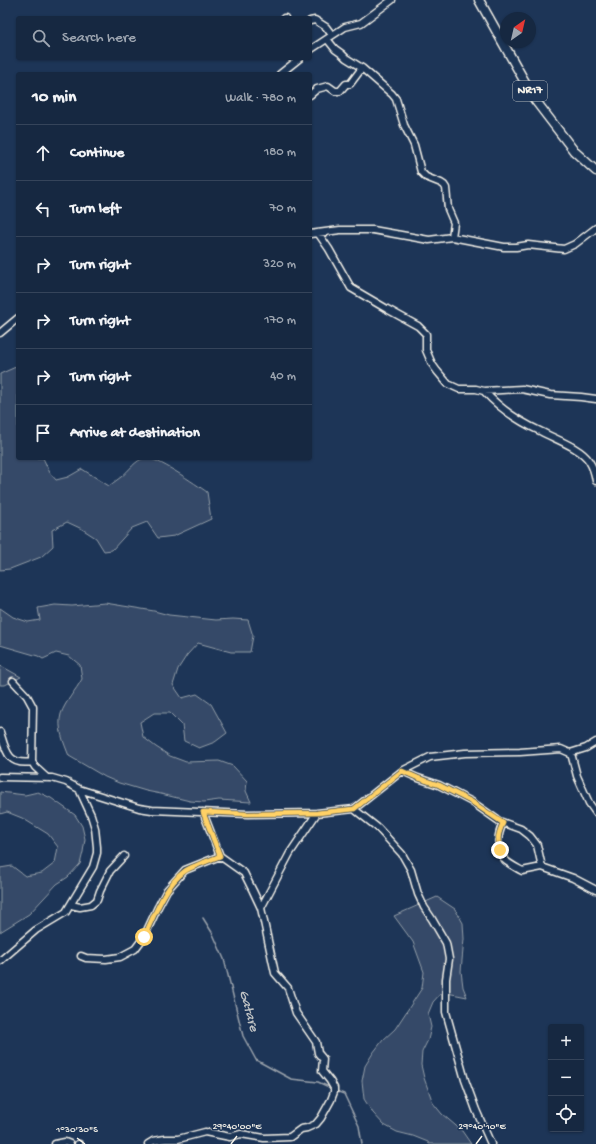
<!DOCTYPE html>
<meta charset="utf-8">
<style>
body{margin:0;font-family:"Gochi Hand",sans-serif;background:#23344c;color:#f1f3f6}
.controls{position:absolute;right:12px;bottom:12px;display:grid;overflow:hidden;border-radius:4px;box-shadow:0 1px 3px #0004}
.controls button{width:36px;height:36px;display:grid;place-items:center;padding:0;border:0;border-bottom:1px solid #35445a;background:#162841;color:#f1f3f6;font:20px sans-serif}
.compass{position:absolute;left:500px;top:12px;width:36px;height:36px;border-radius:50%;background:#162841;box-shadow:0 1px 3px #0004;rotate:34deg}
.stop{position:absolute;width:12px;height:12px;margin:-9px;border:3px solid #ffd166;border-radius:50%;background:#fff}
.stop.end{background:#ffd166;border-color:#fff;box-shadow:0 1px 4px #0008}
.list{margin:0;padding:0;list-style:none}
h2{display:flex;justify-content:space-between;align-items:center;height:52px;margin:0;padding:0 16px;font-size:17px}
h2 small{font-size:13px;font-weight:400;color:#9ea6b1}
.list li{display:grid;grid-template-columns:26px 1fr auto;gap:12px;align-items:center;box-sizing:border-box;height:56px;padding:0 16px;border-top:1px solid #35445a}
.list b{display:block;font-size:15px;white-space:nowrap}
.list em{font-size:13px;font-style:normal;color:#9ea6b1}
.icon{flex:none;width:22px;height:22px;fill:none;stroke:currentColor;stroke-width:2;stroke-linecap:round;stroke-linejoin:round}
.map{position:relative;flex:none;width:596px;height:1144px;overflow:hidden}
.search{position:absolute;background:#162841;box-shadow:0 1px 3px #0004;left:16px;top:16px;width:296px;height:44px;display:flex;align-items:center;gap:10px;box-sizing:border-box;padding:0 14px;border-radius:4px;color:#9ea6b1;font-size:15px}
.panel{position:absolute;background:#162841;box-shadow:0 1px 3px #0004;left:16px;top:72px;width:296px;height:388px;border-radius:4px}
.map>svg:first-child{display:block}
</style>
<div class="map">
<svg width="596" height="1144" viewBox="0 0 596 1144">
<rect width="100%" height="100%" fill="#1d3557"/>
<filter id="ink" filterUnits="userSpaceOnUse"><feTurbulence type="fractalNoise" baseFrequency=".025" numOctaves="2"/><feDisplacementMap in="SourceGraphic" scale="8" xChannelSelector="R" yChannelSelector="G"/><feConvolveMatrix kernelMatrix="1 2 1 2 8 2 1 2 1" color-interpolation-filters="sRGB"/></filter>
<g filter="url(#ink)">
<path fill="#354a67" stroke="#949ea8" d="M18 366V458H43L50 473 56 480 68 477 82 469 109 486C113 483 117 480 121 477 129 471 135 460 145 458 155 456 197 485 207 492L211 519 174 536 158 538 147 522 132 528 112 550 104 551 96 538 82 529 67 522 52 530 53 546 41 557 10 569 0 570V374Z
M105 603 154 611 169 615 216 620 233 619 248 620 253 636 250 652H231L198 643 187 655 178 669 173 685 182 698 197 694 211 704 227 733 215 742 199 748 184 741 182 725 170 713H154L140 722 143 737 156 747 170 756 186 762 219 761 233 766 247 781 246 791 251 802 219 800 204 802 190 801 161 794 146 791 119 783 105 777 69 756C64 743 57 728 61 714 65 702 76 690 82 679L80 665 69 656 56 653 43 659 38 656 0 645V608L13 617 28 622 40 620 38 608 55 605 72 606Z
M0 666 3 667 21 677 5 685H0Z
M0 792 25 795 38 792 51 798 75 815 82 826 85 839 83 852 80 864 68 877 57 884 29 914 0 932V868L12 866 25 876 42 873 55 863 58 847 48 834 22 818 7 812 0 814Z
M437 897 455 909 463 923 464 939 461 971 463 987 467 997 442 992 433 1002 428 1014 431 1027 428 1040 422 1052 421 1065 424 1078 433 1103 442 1114 462 1131 471 1144H429L428 1142 413 1136 397 1132 384 1125 373 1113 364 1099 362 1081 365 1066 373 1053 383 1040 395 1029 422 988 424 972 413 942 394 916Z"/>
<g fill="none" stroke-linecap="round" stroke-linejoin="round">
<path stroke="#9aa2ab" stroke-width="1.5" d="M203 918 213 934 224 959 243 1036 256 1060 291 1079 318 1082 331 1088
M336 1091 344 1094 359 1126 362 1144"/>
<g stroke="#f4f1e8" stroke-width="9">
<path id="minor" d="M284 18H285
M310 21 315 20 326 27 332 35
M327 39 335 49 342 54 346 58 362 68 392 94 396 99 404 125 414 145 421 172 426 177 441 183 444 185 446 188 448 209 454 223 452 237
M310 50 345 27 361 23 392 0
M280 74 300 58
M310 95 317 89 328 86 335 91H340L346 84H350L362 68
M318 233 329 249 351 288 387 309 418 326 426 334V350L432 364 437 371 448 384 459 389H476L484 391 522 389 550 395 581 397 596 399
M310 234 340 230H373L429 240 452 237 504 247H516L528 245 564 249 575 244 596 228
M0 333 18 318
M484 391C500 409 520 422 542 432 555 439 581 448 589 461 593 467 595 474 596 481
M13 681 27 696 33 707 32 762 35 767 47 778
M0 732C6 751 8 766 32 762
M570 753 586 748 596 742
M402 771 418 778 439 785 472 802 499 821 521 829 530 836 537 845 542 867
M0 777 52 778 66 782 79 789 139 808 152 810 248 814 317 813 354 809 402 771 430 757 465 753 520 752 561 749 570 753 572 757 577 776 589 803 596 813
M354 809 378 828 402 854 411 870 418 894 424 907 432 919 446 943 449 959 446 979V1012L465 1080 476 1110 491 1144
M203 812 220 856 244 873 253 891 261 908
M503 823C497 836 496 847 505 860 509 864 517 868 522 871L542 867 573 878 596 890
M71 905 80 907 91 905 97 900 100 891 110 871 124 856
M81 956 86 958 106 959 120 957 135 949 144 937 158 907 167 890 175 881 185 870 220 856
M0 961 36 930 66 912 93 867 97 853V847L95 828 91 815 79 789
M55 1144 65 1142 70 1144
M78 1144H79
M148 1144 153 1141 165 1139H178L205 1132 230 1137 241 1134 264 1138 290 1137 301 1129 307 1128 316 1124 321 1118 331 1100 334 1092V1088L330 1081 322 1071 323 1059 318 1053 316 1042 296 1013 288 988 275 973 261 908 290 853 317 813"/>
</g>
<g stroke="#f4f1e8" stroke-width="11">
<path id="major" d="M479 0 535 100 574 151 596 171"/>
</g>
<use href="#minor" stroke="#1d3557" stroke-width="6"/>
<use href="#major" stroke="#1d3557" stroke-width="8"/>
</g>
</g>
<g fill="none" stroke-linecap="round" stroke-linejoin="round" filter="url(#ink)">
<path stroke="#ffd166" stroke-width="5" d="M144 937C154 916 165 885 185 871 192 866 211 860 220 856L203 812 248 814 317 813 354 809 402 771 418 778 439 785 472 802 503 823C498 834 497 838 500 850"/>
</g>
<path fill="none" stroke="#f4f1e8" stroke-width="1.5" d="M77 1138 85 1144M231 1144 237 1136M476 1144 482 1136"/>
<g text-anchor="middle" dominant-baseline="central" stroke-width="3" stroke-linejoin="round" paint-order="stroke">
<rect fill="#1d3557" stroke="#b4b9bc" stroke-width="1" x="513" y="81" width="34" height="20" rx="3"/>
<g font-size="12" font-weight="bold" fill="#f4f1e8">
<text x="530" y="91">NR17</text>
</g>
<g font-size="14" font-style="italic" fill="#c0c3c4" stroke="#1d3557">
<text transform="translate(248 1011) rotate(75)">Gatare</text>
</g>
</g>
<g font-size="10" text-anchor="middle" fill="#f4f1e8" stroke="#1d3557" stroke-width="3" stroke-linejoin="round" paint-order="stroke">
<text x="237" y="1129">29°40'00"E</text>
<text x="482" y="1129">29°40'10"E</text>
<text x="77" y="1132">1°30'30"S</text>
</g>
</svg>
<div class="controls">
<button>+</button>
<button>−</button>
<button><svg class="icon" aria-label="locate" viewBox="0 0 24 24"><circle cx="12" cy="12" r="6"/><path d="M12 2v4M12 18v4M2 12h4M18 12h4"/></svg></button>
</div>
<svg class="compass" viewBox="-18 -18 36 36"><path d="M0-13l5 13h-10z" fill="#e53935"/><path d="M0 13l5-13h-10z" fill="#9ea6b1"/></svg>
<div class="stop" style="left:144px;top:937px"></div>
<div class="stop end" style="left:500px;top:850px"></div>
<div class="search"><svg class="icon" aria-label="search" viewBox="0 0 24 24"><circle cx="10" cy="10" r="6"/><path d="M15 15l6 6"/></svg>Search here</div>
<section class="panel">
<h2>10 min<small>Walk · 780 m</small></h2>
<ul class="list">
<li><svg class="icon" aria-label="ahead" viewBox="0 0 24 24"><path d="M12 20V5M6 11l6-6 6 6"/></svg><div><b>Continue</b></div><em>180 m</em></li>
<li><svg class="icon" aria-label="left" viewBox="0 0 24 24"><path d="M17 20v-9H6M10 6l-5 5 5 5"/></svg><div><b>Turn left</b></div><em>70 m</em></li>
<li><svg class="icon" aria-label="right" viewBox="0 0 24 24"><path d="M7 20v-9h11M14 6l5 5-5 5"/></svg><div><b>Turn right</b></div><em>320 m</em></li>
<li><svg class="icon" aria-label="right" viewBox="0 0 24 24"><path d="M7 20v-9h11M14 6l5 5-5 5"/></svg><div><b>Turn right</b></div><em>170 m</em></li>
<li><svg class="icon" aria-label="right" viewBox="0 0 24 24"><path d="M7 20v-9h11M14 6l5 5-5 5"/></svg><div><b>Turn right</b></div><em>40 m</em></li>
<li><svg class="icon" aria-label="arrive" viewBox="0 0 24 24"><path d="M6 21V4h12l-3 4 3 4H6"/></svg><div><b>Arrive at destination</b></div></li>
</ul>
</section>
</div>
